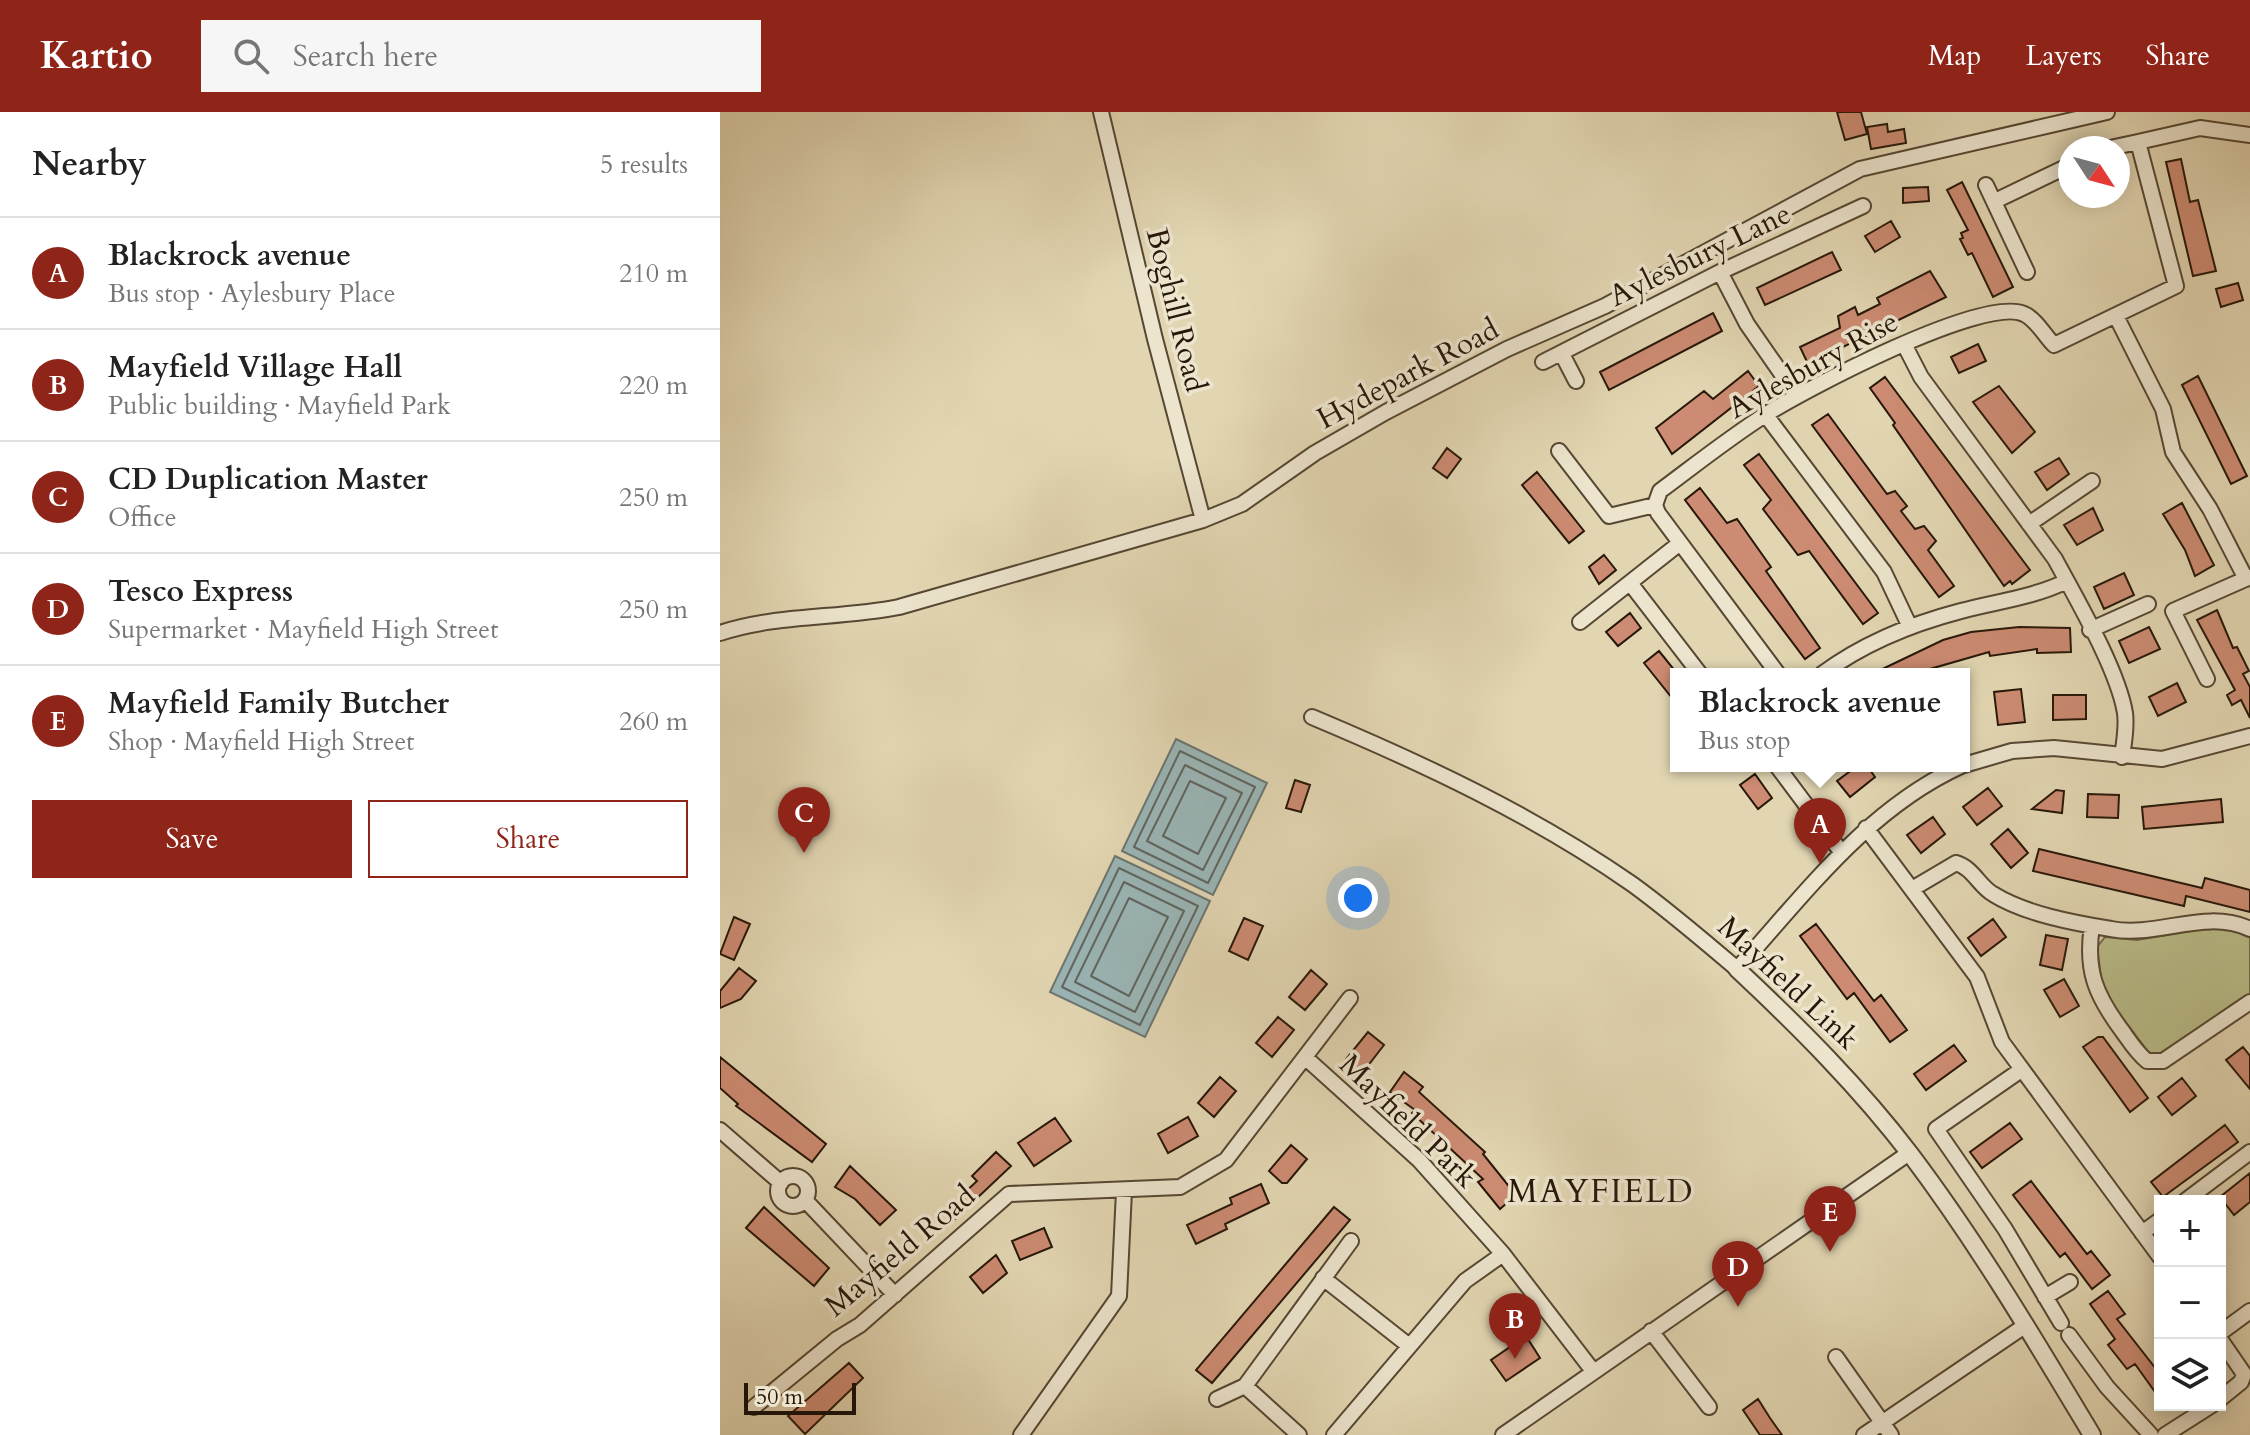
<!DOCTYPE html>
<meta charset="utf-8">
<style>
body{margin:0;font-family:Cardo,serif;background:#f6f6f6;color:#222}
.controls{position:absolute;right:24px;bottom:24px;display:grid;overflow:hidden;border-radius:0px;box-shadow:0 4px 20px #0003}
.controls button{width:72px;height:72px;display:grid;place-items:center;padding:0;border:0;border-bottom:2px solid #e0e0e0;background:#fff;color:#222;font:40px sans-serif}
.compass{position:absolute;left:1338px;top:24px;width:72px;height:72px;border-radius:50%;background:#fff;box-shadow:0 4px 20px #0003;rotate:126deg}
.scale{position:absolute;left:24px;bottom:20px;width:112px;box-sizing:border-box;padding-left:8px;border:4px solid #271708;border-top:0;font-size:22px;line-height:28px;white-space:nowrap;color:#271708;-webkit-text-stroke:6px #ece4cd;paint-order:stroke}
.you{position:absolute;left:638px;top:786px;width:28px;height:28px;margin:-20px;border:6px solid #fff;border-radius:50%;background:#1a73e8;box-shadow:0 0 0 12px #1a73e833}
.badge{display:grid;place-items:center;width:52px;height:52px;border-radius:50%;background:#8f2418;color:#fff;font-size:26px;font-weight:700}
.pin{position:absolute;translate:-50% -66px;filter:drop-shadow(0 2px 4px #0008)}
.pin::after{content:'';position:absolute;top:42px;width:28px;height:24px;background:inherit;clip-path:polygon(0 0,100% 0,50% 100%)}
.popup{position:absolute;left:950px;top:556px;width:300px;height:104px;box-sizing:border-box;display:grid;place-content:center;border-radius:0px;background:#fff;filter:drop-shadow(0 2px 6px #0005);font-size:26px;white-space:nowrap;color:#767676}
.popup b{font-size:30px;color:#222}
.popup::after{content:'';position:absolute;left:50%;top:100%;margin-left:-16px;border:16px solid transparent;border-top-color:#fff}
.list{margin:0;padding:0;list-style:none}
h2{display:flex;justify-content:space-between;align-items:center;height:104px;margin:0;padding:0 32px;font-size:34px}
h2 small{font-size:26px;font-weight:400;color:#767676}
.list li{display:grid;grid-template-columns:52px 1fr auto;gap:24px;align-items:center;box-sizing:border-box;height:112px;padding:0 32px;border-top:2px solid #e0e0e0}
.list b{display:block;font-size:30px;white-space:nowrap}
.list p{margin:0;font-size:26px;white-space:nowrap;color:#767676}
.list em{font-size:26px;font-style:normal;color:#767676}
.actions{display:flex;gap:16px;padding:24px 32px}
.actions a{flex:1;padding:18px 0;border:2px solid #8f2418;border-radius:0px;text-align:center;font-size:28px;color:#8f2418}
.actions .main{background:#8f2418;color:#fff}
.icon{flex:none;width:44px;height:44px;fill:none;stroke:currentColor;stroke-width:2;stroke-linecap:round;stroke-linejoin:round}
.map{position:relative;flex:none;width:1530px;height:1323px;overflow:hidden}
header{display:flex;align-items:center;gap:48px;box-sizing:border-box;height:112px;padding:0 40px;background:#8f2418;color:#fff}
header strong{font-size:38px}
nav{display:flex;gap:44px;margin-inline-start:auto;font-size:28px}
.search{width:560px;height:72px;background:#f6f6f6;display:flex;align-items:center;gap:20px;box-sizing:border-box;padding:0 28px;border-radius:0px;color:#767676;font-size:30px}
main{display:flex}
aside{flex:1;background:#fff}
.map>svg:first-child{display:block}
</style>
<header>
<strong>Kartio</strong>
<div class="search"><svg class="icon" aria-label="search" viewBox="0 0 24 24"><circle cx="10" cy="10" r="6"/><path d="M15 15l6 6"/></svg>Search here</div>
<nav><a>Map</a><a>Layers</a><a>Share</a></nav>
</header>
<main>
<aside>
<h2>Nearby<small>5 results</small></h2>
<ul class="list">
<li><span class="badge">A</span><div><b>Blackrock avenue</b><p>Bus stop · Aylesbury Place</p></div><em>210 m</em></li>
<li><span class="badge">B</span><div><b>Mayfield Village Hall</b><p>Public building · Mayfield Park</p></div><em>220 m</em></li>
<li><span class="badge">C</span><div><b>CD Duplication Master</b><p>Office</p></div><em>250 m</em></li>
<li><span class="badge">D</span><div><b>Tesco Express</b><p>Supermarket · Mayfield High Street</p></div><em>250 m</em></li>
<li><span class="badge">E</span><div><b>Mayfield Family Butcher</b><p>Shop · Mayfield High Street</p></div><em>260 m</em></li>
</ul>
<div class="actions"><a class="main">Save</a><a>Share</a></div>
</aside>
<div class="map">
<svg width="1530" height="1323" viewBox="0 0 1530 1323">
<rect width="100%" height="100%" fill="#e2d6b2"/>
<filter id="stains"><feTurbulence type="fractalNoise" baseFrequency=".0025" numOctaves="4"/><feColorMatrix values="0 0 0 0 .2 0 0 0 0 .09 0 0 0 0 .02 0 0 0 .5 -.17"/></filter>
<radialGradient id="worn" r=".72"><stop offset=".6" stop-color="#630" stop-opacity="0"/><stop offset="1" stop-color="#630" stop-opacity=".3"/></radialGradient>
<path fill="#b9bc88" stroke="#706a48" stroke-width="2" d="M1495 815 1512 816 1530 825V885L1446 944 1429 941 1383 880 1377 835 1385 825 1417 828Z"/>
<path fill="#9ab6b7" stroke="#6c7671" stroke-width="2" d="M456 627 547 671 493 783 402 739Z
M395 744 490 789 425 925 330 880Z"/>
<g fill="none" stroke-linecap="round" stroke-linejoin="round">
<path stroke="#606660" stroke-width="2" d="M460 639 535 675 488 771 414 735Z
M465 653 522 681 483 758 427 729Z
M470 669 506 686 478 742 443 724Z
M399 756 478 794 420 913 342 875Z
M404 770 464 799 415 900 355 870Z
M409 786 448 805 409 884 371 864Z"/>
</g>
<path fill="#cc8b72" stroke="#271708" stroke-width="2" d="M1117 0H1141L1147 22 1125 28Z
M1167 12 1168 20 1184 17 1186 31 1151 37 1147 15Z
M1461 47 1470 90 1478 88 1496 159 1473 164 1446 50Z
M1242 70 1293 175 1273 185 1252 141 1248 143 1240 127 1243 126 1241 121 1248 118 1227 78Z
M1208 75 1209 89 1183 91V76Z
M1171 109 1180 125 1155 140 1145 124Z
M1112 140 1121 158 1045 193 1037 176Z
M1210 159 1226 185 1088 252 1080 235 1120 216 1118 204 1135 195 1138 203 1160 192 1157 186Z
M1518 171 1523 188 1501 195 1496 177Z
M993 201 1002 219 889 278 880 260Z
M1258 232 1266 249 1239 261 1231 245Z
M1028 259 1039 274 952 342 936 316 984 279 993 287Z
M1478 264 1527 364 1511 372 1462 273Z
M1165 265 1310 458 1292 472 1290 469 1284 474 1173 313 1175 311 1150 276Z
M1279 274 1315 320 1292 341 1253 290Z
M1108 302 1167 382 1175 379 1187 394 1181 399 1195 417 1204 414 1216 429 1208 438 1234 474 1219 485 1092 313Z
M727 336 741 347 727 366 713 356Z
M1039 342 1158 501 1143 512 1089 439 1078 443 1043 397 1051 388 1024 353Z
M1339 346 1349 362 1327 378 1315 360Z
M817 360 864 419 849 431 802 373Z
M980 376 1007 411 1017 407 1051 455 1046 459 1100 536 1085 547 965 388Z
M1462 391 1494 453 1475 464 1465 438 1443 402Z
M1373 396 1383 418 1357 433 1344 413Z
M884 443 896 458 879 472 869 455Z
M1404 461 1414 483 1384 497 1374 475Z
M1497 498 1513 536 1517 535 1529 559 1523 562 1530 575V606L1521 588 1512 593 1507 583 1515 578 1477 508Z
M910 501 921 516 898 534 886 520Z
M1299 515 1350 516 1351 540 1317 541V537L1270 544 1269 540 1210 557 1205 562H1152L1223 528 1251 520Z
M1429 515 1440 537 1409 551 1399 529Z
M939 539 956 560V591L924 551Z
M1457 571 1466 590 1438 604 1429 585Z
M1301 577 1305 610 1278 613 1274 580Z
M1333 583H1366V607L1333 608Z
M1137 654H1147L1155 665 1130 685 1117 669Z
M1035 662 1052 686 1038 697 1020 673Z
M575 668 590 673 581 700 566 696Z
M1268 676 1282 694 1257 713 1243 695Z
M1336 678 1344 679 1342 701 1312 697Z
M1368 682 1399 683 1398 706 1367 705Z
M1501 687 1503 710 1424 717 1422 695Z
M1213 705 1225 722 1201 741 1187 723Z
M1288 717 1308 741 1291 756 1271 732Z
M1319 737 1482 776 1485 766 1530 778V800L1466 784 1464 794 1313 759Z
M14 805 30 812 14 848 0 842Z
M524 806 543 814 528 848 509 839Z
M1273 807 1286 825 1261 844 1248 826Z
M1096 812 1154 889 1161 883 1187 918 1170 930 1134 881 1127 887 1080 824Z
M1326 823 1348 827 1342 858 1320 853Z
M19 856 36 869 21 887 0 896V879Z
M591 858 607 872 585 898 569 885Z
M1344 867 1359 894 1340 905 1324 878Z
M558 905 574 918 552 945 536 931Z
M648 920 664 933 643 960 626 947Z
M1378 925H1383L1428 986 1410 1000 1363 935Z
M1234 933 1246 949 1206 978 1194 962Z
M1523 935 1530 944V977L1506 948Z
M0 945 106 1032 92 1050 16 994 18 992 0 976Z
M684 960 703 975 699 980 765 1040 763 1042 796 1083 780 1097 758 1070 763 1067 692 1001 695 998 670 980Z
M500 965 516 979 494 1005 478 991Z
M1462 966 1476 984 1452 1003 1438 985Z
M468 1005 478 1024 448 1041 438 1022Z
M335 1006 351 1029 314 1054 298 1031Z
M1290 1011 1302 1027 1262 1056 1250 1040Z
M1505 1013 1518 1030 1443 1085 1431 1070Z
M571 1033 587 1047 567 1071H562L549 1059Z
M276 1040 291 1054 235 1107 227 1097 257 1069 252 1064Z
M130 1054 176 1098 160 1113 135 1087 115 1075Z
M1530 1061V1090L1514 1103 1500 1085Z
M1311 1069 1367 1142 1371 1139 1390 1163 1372 1177 1345 1141 1340 1145 1293 1083Z
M541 1072 549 1091 505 1112 507 1117 476 1132 467 1113 512 1092 510 1086Z
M44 1095 109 1156 94 1174 26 1116Z
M614 1095 630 1108 492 1271 476 1258Z
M324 1116 332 1135 300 1148 292 1129Z
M276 1143 287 1161 263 1181 250 1165Z
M1388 1179 1405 1202 1397 1207 1440 1262V1287L1415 1252 1407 1257 1388 1233 1395 1227 1370 1192Z
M806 1224 820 1246 786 1269 771 1248Z
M129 1251 143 1266 85 1322 68 1304Z
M1038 1287 1050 1306 1062 1323H1040L1023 1298Z"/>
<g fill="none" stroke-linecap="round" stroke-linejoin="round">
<g stroke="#564732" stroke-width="18">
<path id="minor" d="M381 0 435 227 483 408
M1390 36 1418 30
M1266 73 1307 160
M1275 89 1350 53
M1000 160 1027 212 1077 284
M1396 204 1443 297 1453 340 1490 397 1526 467
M1184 232 1201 265 1335 447C1356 486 1398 558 1405 601 1407 616 1404 630 1402 645
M842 242 856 269
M823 250 1000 160 1143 94
M1045 302 1164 460 1190 515
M839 339 889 404 935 393
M1309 412 1372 369
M910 471 980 562
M860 510 960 431
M1370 518 1428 492
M0 521C58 502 119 507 179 495L483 408 522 392 595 341 666 300 787 237 885 194 1140 57 1387 0
M1058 562 938 401 935 393 940 379C975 353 1009 326 1045 303 1084 278 1264 183 1304 202 1316 207 1325 224 1334 233L1456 174 1418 30 1480 16 1530 23
M1102 562C1144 531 1191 512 1241 499 1278 489 1312 486 1347 469
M1487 567 1453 499 1530 465
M592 605C704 652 813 703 912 772 948 798 983 828 1017 857 1085 782 1147 697 1241 654
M1244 653 1292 639 1334 636 1442 647 1530 624
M1057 654 1122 741
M1146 716 1257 865 1282 930 1440 1145
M1192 777 1236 751C1253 756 1259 774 1273 782 1305 802 1354 811 1391 817 1438 826 1485 796 1530 817
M1372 814C1365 859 1376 884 1403 920 1410 930 1417 941 1427 949H1443L1530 890
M587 947 699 1048 783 1142 873 1259
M1301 958 1216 1017 1285 1117 1341 1211
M0 1018 61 1071
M58 1079a15 15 0 1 1 30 0a15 15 0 1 1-30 0Z
M85 1088 175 1183
M1465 1089 1530 1040
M1422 1121 1440 1108
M603 1166 688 1233
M1325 1185 1350 1170
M931 1219 989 1295
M1500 1221 1530 1199
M1349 1223 1387 1275 1431 1323
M1500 1227 1524 1262 1521 1270 1500 1287
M1116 1245 1171 1323
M525 1274 579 1323
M497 1287 525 1274 631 1129
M34 1295 117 1227 140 1213 289 1082 460 1075 506 1048 630 886
M301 1323 399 1184 404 1079
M614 1323 745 1169 783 1142
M783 1323 1189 1041
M1144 1323 1306 1213
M1445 1323 1492 1293"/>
</g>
<g stroke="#564732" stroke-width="20">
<path id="tertiary" d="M1017 857C1079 915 1139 975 1191 1043 1258 1132 1315 1228 1372 1323"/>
</g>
<use href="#minor" stroke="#ece4cd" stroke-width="14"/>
<use href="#tertiary" stroke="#ece4cd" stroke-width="16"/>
</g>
<g text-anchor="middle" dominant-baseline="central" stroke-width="7" stroke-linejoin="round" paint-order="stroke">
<g font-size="30" fill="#271708" stroke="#ece4cd">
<text transform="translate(980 143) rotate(-26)">Aylesbury Lane</text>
<text transform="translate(456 198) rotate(76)">Boghill Road</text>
<text transform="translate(1093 253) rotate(-29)">Aylesbury Rise</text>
<text transform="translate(688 262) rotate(-28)">Hydepark Road</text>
<text transform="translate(1068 871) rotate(43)">Mayfield Link</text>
<text transform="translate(688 1009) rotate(44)">Mayfield Park</text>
<text transform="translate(180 1139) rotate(-40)">Mayfield Road</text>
</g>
<g font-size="32" letter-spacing="2" fill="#271708" stroke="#ece4cd">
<text x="881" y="1080">MAYFIELD</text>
</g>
</g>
<rect width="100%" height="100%" filter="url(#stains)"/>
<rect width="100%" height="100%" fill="url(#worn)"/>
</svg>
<div class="controls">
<button>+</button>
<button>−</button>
<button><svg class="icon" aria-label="layers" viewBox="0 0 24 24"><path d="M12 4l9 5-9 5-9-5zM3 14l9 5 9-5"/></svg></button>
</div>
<svg class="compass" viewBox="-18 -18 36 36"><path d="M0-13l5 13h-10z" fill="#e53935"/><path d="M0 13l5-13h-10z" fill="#767676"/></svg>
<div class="scale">50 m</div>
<div class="you"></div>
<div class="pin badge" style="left:1100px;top:752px">A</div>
<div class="popup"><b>Blackrock avenue</b>Bus stop</div>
<div class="pin badge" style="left:795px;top:1247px">B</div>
<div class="pin badge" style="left:84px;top:741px">C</div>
<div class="pin badge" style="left:1018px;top:1195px">D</div>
<div class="pin badge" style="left:1110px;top:1140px">E</div>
</div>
</main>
